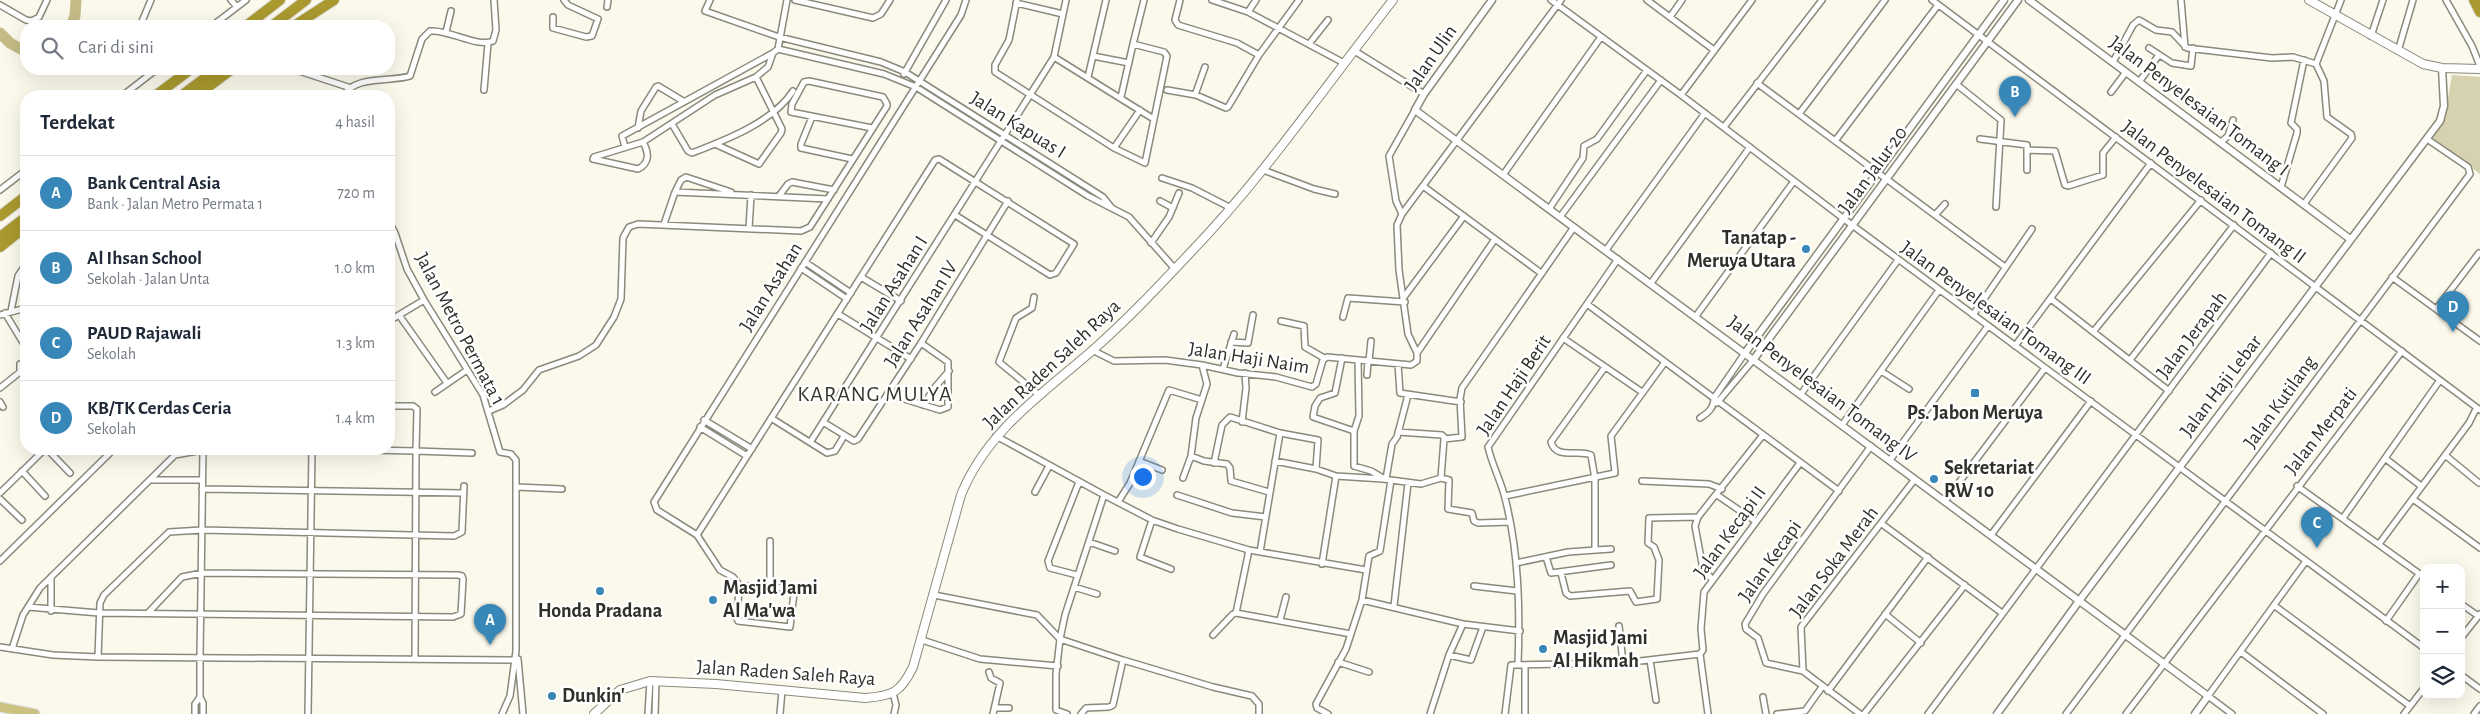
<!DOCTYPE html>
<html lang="id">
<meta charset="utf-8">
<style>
body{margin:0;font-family:"Alegreya Sans",sans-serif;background:#f6f6f7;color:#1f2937}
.controls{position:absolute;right:15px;bottom:15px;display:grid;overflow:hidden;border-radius:10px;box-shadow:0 5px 20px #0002}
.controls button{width:45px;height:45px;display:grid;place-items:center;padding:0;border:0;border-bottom:1px solid #e0e1e3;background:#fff;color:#1f2937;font:25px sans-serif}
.you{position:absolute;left:1142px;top:476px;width:18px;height:18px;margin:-12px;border:4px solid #fff;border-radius:50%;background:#1a73e8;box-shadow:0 0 0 8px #1a73e833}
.badge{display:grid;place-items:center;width:32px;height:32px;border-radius:50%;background:#3787b8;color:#fff;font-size:16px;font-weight:700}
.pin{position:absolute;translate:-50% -41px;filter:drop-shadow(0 1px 2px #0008)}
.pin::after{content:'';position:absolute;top:26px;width:18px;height:15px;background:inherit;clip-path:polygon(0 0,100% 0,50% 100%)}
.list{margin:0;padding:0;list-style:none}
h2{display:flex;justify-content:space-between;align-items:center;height:65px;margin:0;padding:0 20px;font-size:21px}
h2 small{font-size:16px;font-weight:400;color:#747a83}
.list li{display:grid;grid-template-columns:32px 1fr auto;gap:15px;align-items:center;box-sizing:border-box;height:75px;padding:0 20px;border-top:1px solid #e0e1e3}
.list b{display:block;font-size:19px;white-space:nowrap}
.list p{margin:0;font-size:16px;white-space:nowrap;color:#747a83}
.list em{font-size:16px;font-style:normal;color:#747a83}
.icon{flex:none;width:28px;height:28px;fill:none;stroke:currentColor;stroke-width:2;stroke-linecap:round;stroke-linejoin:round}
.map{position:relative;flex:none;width:2480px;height:714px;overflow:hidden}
.search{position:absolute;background:#fff;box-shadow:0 5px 20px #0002;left:20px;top:20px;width:375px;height:55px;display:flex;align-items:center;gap:12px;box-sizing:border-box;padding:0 18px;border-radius:20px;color:#747a83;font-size:19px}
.panel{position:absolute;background:#fff;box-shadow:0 5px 20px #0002;left:20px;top:90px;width:375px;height:365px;border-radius:20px}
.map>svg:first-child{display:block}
</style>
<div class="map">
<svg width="2480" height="714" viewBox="0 0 2480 714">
<rect width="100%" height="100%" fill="#fbf9eb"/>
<path fill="#d6d2af" d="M2452 75 2480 77V174L2431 138 2445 115Z"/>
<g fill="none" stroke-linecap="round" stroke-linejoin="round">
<path stroke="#c4bc87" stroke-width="11" d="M71 26 75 16 76 0
M0 33 10 43 26 52"/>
<g stroke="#8b897c" stroke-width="8">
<path id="minor" d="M231 0 237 7
M710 0 705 11 779 37 881 62 905 72 1103 197 1111 207
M795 0 873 18 881 14 890 0
M1017 0 1009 40 995 65V72L1114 148 1145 163 1167 56 1164 52 1133 44 1144 0
M1180 0 1175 20 1178 25 1237 43 1259 55
M1212 0 1248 12 1344 63
M1551 0 1681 95 1852 225 2424 648
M1647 0 1714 50
M1932 0 2480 410
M2181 0 2185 47
M2446 0 2472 46 2480 66
M1016 3 1063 14
M0 5 26 20 32 21 39 17 47 0
M607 7 608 0
M1248 12 1256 0
M553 17V28L586 37 592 36 598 19 568 5 564 0
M1670 17 1682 0
M140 26 151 0
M212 26 246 0
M446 32 451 11
M2371 36 2383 0
M1309 44 1328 20
M2149 48 2172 63 2191 66 2193 48
M778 49 884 74 916 87 1088 196 1129 217 1175 269
M1353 50 1424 94
M2398 51 2413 0
M1093 56 1129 63
M1054 57 1152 118
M2113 62 2133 25 2139 20 2156 30 2172 32 2187 48 2272 58 2293 57 2316 64 2324 81 2327 117 2351 134 2352 138 2304 204
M2316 64 2341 0
M293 69 351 88
M904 74 946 0
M1088 77 1106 0
M2139 82 2159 55
M1757 83 2005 267
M1956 84 2001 120 1996 207
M484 90 488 43
M1167 90 1196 95 1226 108 1228 107 1259 55 1299 0
M2111 92 2126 72
M1195 95 1205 67
M1681 95 1752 0
M122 96 157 69
M344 96C353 75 393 82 410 76L422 39 430 31C449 29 477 48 493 41L496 30 494 0
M1121 97 1133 44
M1799 114 1885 0
M812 117 801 144V148L852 159
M672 124 688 151 692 153C726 140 773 122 793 91
M1724 127 1822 0
M638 128 641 111 656 87 658 86 683 101
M1980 139 2027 145V170
M1835 141 1938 5
M643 142C649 153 650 163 638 169L593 159 594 157 643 142 715 95 756 77 768 67 773 53 778 49 787 0
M2221 142 2228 136 2233 120
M715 144 759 164 781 133 782 129 756 77
M625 147 622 136 773 53
M1114 148 1140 110
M2028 150 2055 151 2065 185 2068 186 2103 175V153L2116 137
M1263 170 1314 189 1335 194
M1503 175 1601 37
M1162 178 1192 188 1231 208
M1423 186 1541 273
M2281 187 2297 133V129L2291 123 2304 60
M0 190 26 170
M675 192 681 180 686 177 731 192
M779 196 788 184 792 182 834 190
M1160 201 1173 208
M1549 209 1583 158 1584 146 1597 139 1647 70
M1402 214 1396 201 1389 156 1415 110
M1935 215 1945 204
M1560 217 1661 80
M389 222 395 233 407 269 424 300 483 395 500 452 511 454 516 460V651L510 696 502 714
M664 224 675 192 828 199
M749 229 751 195
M1151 243 1169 217 1179 193
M1606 250 1705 113
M805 262 851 293
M801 268 847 299
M861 277 901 301
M2392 277 2480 341
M1651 283 1750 147
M1034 297 1032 308 1016 318 999 362 1038 394
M1404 297 1464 216
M2051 299 2169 391
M1587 304 1839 491
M2437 308 2479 253
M11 311 18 276 26 264
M5 313 25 346
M838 314 911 359
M0 315 26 308
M399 315 447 383
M1973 315 2032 229
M1696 316 1794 181
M1343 317 1348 298 1405 302
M389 321 424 300
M1281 321 1304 326 1305 347 1324 358
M2093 332 2201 200
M1563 338 1642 392
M1231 342 1248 343 1253 315
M2015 346 2151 163
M1092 350 1114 361 1165 360 1202 365 1238 373 1276 377 1312 387 1316 384 1323 360 1327 357 1411 365 1417 361V353L1495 239
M1417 353 1408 334 1399 270 1397 225 1402 214 1561 0
M1342 358 1335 393 1320 398 1315 406 1313 417 1354 431V466L1371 471 1383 478
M2130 360 2234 225
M1369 361 1371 341
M1398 364 1400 393 1461 402
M1223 369 1234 334
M1881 371 1909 389
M1367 375 1368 361
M0 388 20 372V364
M435 392 467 370
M888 394 940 410 948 407V362L921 343
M1801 394 1898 260
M0 402 3 407
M1717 403 1754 359
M923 405 936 386 949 371
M389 406H413L417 409 416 451 472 453
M489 411 503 405 523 390 539 370 579 356 596 345 614 317 621 299 623 238 629 227 638 224 801 231 810 227 887 106V104L883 97 809 81 804 82 792 104 791 112 872 128
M771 418 827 453 835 451 844 436
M1700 418C1708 413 1714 408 1714 398L1745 353
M704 420 752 449
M823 422 854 441 858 439 921 343 1008 201
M1242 422 1246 388 1245 373
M1842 425 1939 290
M700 427 747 456
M1354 431 1359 416 1358 360
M1398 432 1442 435 1445 438
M996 436 1104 495 1152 520 1178 529 1249 550 1366 570
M811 441 1054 57 1066 0
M47 449 70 473
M203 449 200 657V697L203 703V714
M324 449 416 451 415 659
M2445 455 2479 483
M1191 456 1204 461 1227 464 1230 468 1231 481 1269 492
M2386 459 2421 486
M1890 460 1988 326
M1139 461 1162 470
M1275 461 1316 469 1336 476 1383 479 1421 484 1441 478 1449 480 1448 509 1472 513 1474 521 1478 523 1510 522
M1214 463 1222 425 1230 417 1280 433 1318 440 1316 469
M22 471 45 496
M1183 478 1191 456 1196 418 1207 384 1202 365
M1441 478 1444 439 1462 437 1460 399 1462 388 1574 227
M1386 479 1392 444 1397 437 1408 395
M152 480H202
M1642 481 1709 484 1722 489
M2297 486 2424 577
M517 487 562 489
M202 489 464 493
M1035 492 1049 466
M0 493 45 449
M1177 495 1232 513 1266 517
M1717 495 1755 521
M1505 496 1615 473 1611 436 1665 362
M0 499 22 520
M2413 499 2480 548
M1945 501 2045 368
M1118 502 1130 483 1169 390 1202 400
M2343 518 2440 380
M1152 520 1140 557 1171 569
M1882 524 2002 613
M697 535 935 160 939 159 1074 244 1056 273 1050 275 955 215
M1991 535 2091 401
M1089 542 1115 551
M2379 544 2469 423 2476 409
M1595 549V479L1591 455C1579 449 1556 460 1551 442L1605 367
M1249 550 1236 613 1351 634
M1260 552 1280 433
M1546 557 1551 573 1611 565
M0 561 114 449
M1516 563 1568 552 1611 549
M1322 564 1336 476
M1561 573 1566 593 1570 596 1630 591 1636 602 1657 599 1659 560 1654 547 1648 543 1649 518 1698 517
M1077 575 1050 568 1048 561 1079 482
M51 577V611
M1712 579 1703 569 1695 526 1698 517 1763 435
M740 586 736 616 738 621 790 627 794 593 793 590 785 588 740 586 733 577 720 570 697 535 657 510 654 502 961 15 966 0
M1474 586 1517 591
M770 587V541
M1074 587 1097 594
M934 595 1037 615 1060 639 1056 674V710L1067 714
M1362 600 1463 624 1520 631
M2461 604 2477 615
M1394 606 1408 483
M2275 606 2410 706
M28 607 99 613 453 617 461 614 463 579 462 576 458 575 202 573 182 577 148 613
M1885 614 1921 643
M1280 620 1286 597
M2386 621 2419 574
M1619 626 1623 663
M1213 635 1233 614 1236 613
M2461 638 2480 614
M922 640 980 659 1058 666
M0 647 53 655 98 657 518 660
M12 649 23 615 40 588 175 455 203 450 294 449
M2241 652 2323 714
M1700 654 1703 650 1701 629 1704 592 1800 463
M1449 655 1471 660 1483 627
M98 657 100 603 104 595 169 532 202 530 454 536 462 532 464 486
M518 659 523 714
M1123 660 1213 687 1252 696 1259 704V714
M1650 660 1656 700
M1338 662 1369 672
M1518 665C1520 610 1519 552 1505 498 1501 481 1492 465 1488 447L1618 259
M1525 666V714
M1803 671 1801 627 1915 479
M989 672 991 678 1000 683 993 714
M2461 675 2480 689
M1828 691 1928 557
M893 693 896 705 894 714
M1763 697 1766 714
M996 708H1009
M195 714V704L200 697
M308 714 312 449
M648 714 650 681
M655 714 656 681
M780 714 782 690
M1081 714 1086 708 1109 707 1113 705 1123 660 1060 639 1065 615 1104 495
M1328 714 1317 708 1316 704 1346 649 1362 600 1369 556 1380 551 1391 480
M1430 714 1449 655 1463 624
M1505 714 1511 665 1623 663 1700 654 1708 714
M1777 714 1805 711 1822 687
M1860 714 1803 671 1766 663 1758 638 1746 629 1745 624 1763 594 1871 446
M1864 714 1965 585
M1928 714 2271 253
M2066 714 2470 174 2468 167 2427 139
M2126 714 2402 351
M2232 714 2208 696 2306 561
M2404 714 2424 688
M2474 714 2480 706"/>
</g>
<g stroke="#8b897c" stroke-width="9">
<path id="tertiary" d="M1492 0 1424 94 1415 110 2208 696 2195 714
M2029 0 2350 239
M1745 353 2004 0
M1754 359 2018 0
M1997 714 2079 601 2440 121 2444 106 2442 68"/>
</g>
<g stroke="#8b897c" stroke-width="10">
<path id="secondary" d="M2309 0 2423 64 2442 68 2480 69
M594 714 620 690 650 681 716 684 865 698C893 696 901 692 913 667L961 495C987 430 1044 393 1094 349 1128 319 1159 286 1190 253 1265 175 1326 85 1393 0"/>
</g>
<g stroke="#dadad9" stroke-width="11">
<path id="primary" d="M0 707 35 714"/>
</g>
<g stroke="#dadad9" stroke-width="12">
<path id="motorway" d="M2474 0 2480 12
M246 26 280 0
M272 26 306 0
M294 26 334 0
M155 96 191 69
M181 96 217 69
M196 96 232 69
M0 216 26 196
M0 237 26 217
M0 247 26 226"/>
</g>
<use href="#minor" stroke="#fff" stroke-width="5"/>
<use href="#tertiary" stroke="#fff" stroke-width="6"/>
<use href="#secondary" stroke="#fff" stroke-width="8"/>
<use href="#primary" stroke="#cbc282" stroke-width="9"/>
<use href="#motorway" stroke="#a9992e" stroke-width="10"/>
</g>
<g fill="#3787b8" stroke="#fff" stroke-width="2">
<circle cx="1806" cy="249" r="5"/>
<rect x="1970" y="388" width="10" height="10" rx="2.5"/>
<circle cx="1934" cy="479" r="5"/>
<circle cx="600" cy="591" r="5"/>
<circle cx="713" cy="600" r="5"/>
<circle cx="1543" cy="649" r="5"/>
<circle cx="552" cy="696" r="5"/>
</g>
<g text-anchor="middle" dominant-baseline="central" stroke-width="5" stroke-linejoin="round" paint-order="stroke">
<g font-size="20" fill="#302f2a" stroke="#fff">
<text transform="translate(1431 58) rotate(-55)">Jalan Ulin</text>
<text transform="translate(2199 106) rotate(37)">Jalan Penyelesaian Tomang I</text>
<text transform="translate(1018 125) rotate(32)">Jalan Kapuas I</text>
<text transform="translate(1873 170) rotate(-54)">Jalan Jalur 20</text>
<text transform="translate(2214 192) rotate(37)">Jalan Penyelesaian Tomang II</text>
<text transform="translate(894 284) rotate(-58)">Jalan Asahan I</text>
<text transform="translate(771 287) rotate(-58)">Jalan Asahan</text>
<text transform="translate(1996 313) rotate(36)">Jalan Penyelesaian Tomang III</text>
<text transform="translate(921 314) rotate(-58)">Jalan Asahan IV</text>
<text transform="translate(460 329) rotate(62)">Jalan Metro Permata 1</text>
<text transform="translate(2192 335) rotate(-53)">Jalan Jerapah</text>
<text transform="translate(1249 358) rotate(9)">Jalan Haji Naim</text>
<text transform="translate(1052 364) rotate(-43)">Jalan Raden Saleh Raya</text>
<text transform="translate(1514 385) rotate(-56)">Jalan Haji Berit</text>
<text transform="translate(2221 386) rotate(-53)">Jalan Haji Lebar</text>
<text transform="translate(1822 389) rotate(37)">Jalan Penyelesaian Tomang IV</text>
<text transform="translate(2280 402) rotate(-54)">Jalan Kutilang</text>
<text transform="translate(2321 431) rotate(-52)">Jalan Merpati</text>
<text transform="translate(1730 532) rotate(-54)">Jalan Kecapi II</text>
<text transform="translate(1770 561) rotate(-55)">Jalan Kecapi</text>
<text transform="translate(1834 562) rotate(-53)">Jalan Soka Merah</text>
<text transform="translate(786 673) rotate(4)">Jalan Raden Saleh Raya</text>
</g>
<g font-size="20" font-weight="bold" fill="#302f2a" stroke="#fff" text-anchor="start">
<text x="1796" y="238" text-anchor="end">Tanatap -<tspan x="1796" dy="23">Meruya Utara</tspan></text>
<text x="1975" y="413" text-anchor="middle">Ps. Jabon Meruya</text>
<text x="1944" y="468">Sekretariat<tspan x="1944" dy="23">RW 10</tspan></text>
<text x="723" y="588">Masjid Jami<tspan x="723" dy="23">Al Ma'wa</tspan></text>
<text x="600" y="611" text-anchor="middle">Honda Pradana</text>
<text x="1553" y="638">Masjid Jami<tspan x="1553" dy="23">Al Hikmah</tspan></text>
<text x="562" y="696">Dunkin'</text>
</g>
<g font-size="22" letter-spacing="1" fill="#38362c" stroke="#fff">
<text x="875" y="394">KARANG MULYA</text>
</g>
</g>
</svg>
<div class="controls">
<button>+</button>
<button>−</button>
<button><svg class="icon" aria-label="layers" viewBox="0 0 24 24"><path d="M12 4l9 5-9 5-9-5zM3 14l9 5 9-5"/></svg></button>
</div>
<div class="you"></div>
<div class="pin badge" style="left:490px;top:645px">A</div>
<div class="pin badge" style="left:2015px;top:117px">B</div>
<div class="pin badge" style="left:2317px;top:548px">C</div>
<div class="pin badge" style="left:2453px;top:332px">D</div>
<div class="search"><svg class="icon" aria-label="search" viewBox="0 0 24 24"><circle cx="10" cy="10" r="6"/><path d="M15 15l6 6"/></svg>Cari di sini</div>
<section class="panel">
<h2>Terdekat<small>4 hasil</small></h2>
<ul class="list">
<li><span class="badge">A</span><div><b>Bank Central Asia</b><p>Bank · Jalan Metro Permata 1</p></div><em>720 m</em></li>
<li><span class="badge">B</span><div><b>Al Ihsan School</b><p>Sekolah · Jalan Unta</p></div><em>1.0 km</em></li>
<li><span class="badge">C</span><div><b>PAUD Rajawali</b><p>Sekolah</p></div><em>1.3 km</em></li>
<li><span class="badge">D</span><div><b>KB/TK Cerdas Ceria</b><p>Sekolah</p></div><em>1.4 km</em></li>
</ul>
</section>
</div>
